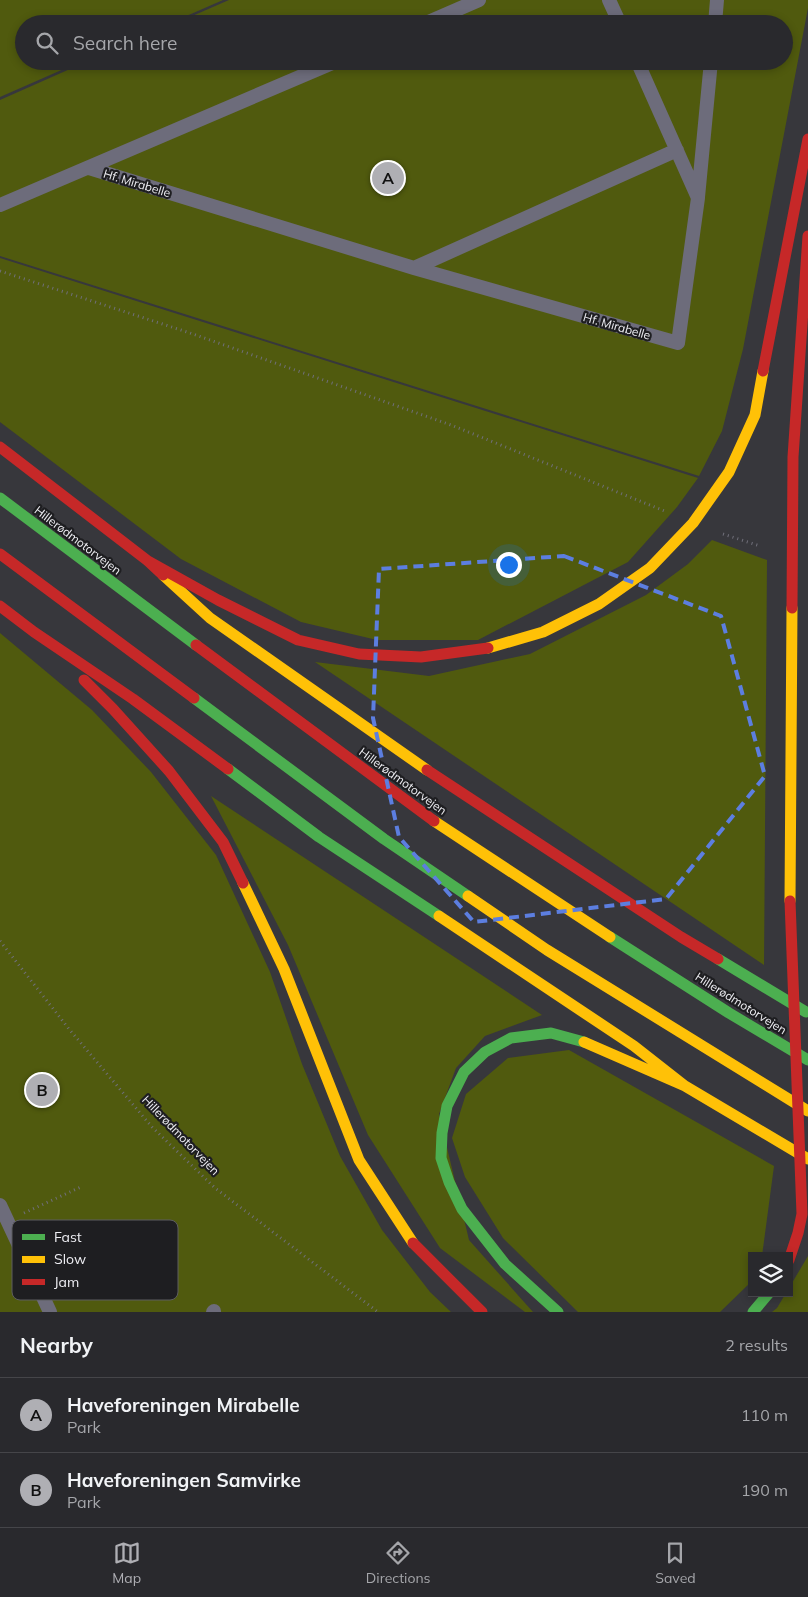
<!DOCTYPE html>
<meta charset="utf-8">
<style>
body{margin:0;font-family:Mulish,sans-serif;background:#313135;color:#f1f3f6}
.controls{position:absolute;right:15px;bottom:15px;display:grid;overflow:hidden;border-radius:0px;box-shadow:0 2px 8px #0003}
.controls button{width:45px;height:45px;display:grid;place-items:center;padding:0;border:0;border-bottom:1px solid #454549;background:#29292d;color:#f1f3f6;font:25px sans-serif}
.you{position:absolute;left:508px;top:564px;width:18px;height:18px;margin:-12px;border:4px solid #fff;border-radius:50%;background:#1a73e8;box-shadow:0 0 0 8px #1a73e833}
.badge{display:grid;place-items:center;width:32px;height:32px;border-radius:50%;background:#afafb4;color:#111;font-size:16px;font-weight:700}
.pin{position:absolute;translate:-50% -50%;border:2px solid #fff;box-shadow:0 1px 5px #0006}
.list{margin:0;padding:0;list-style:none}
h2{display:flex;justify-content:space-between;align-items:center;height:65px;margin:0;padding:0 20px;font-size:21px}
h2 small{font-size:16px;font-weight:400;color:#a5a6aa}
.list li{display:grid;grid-template-columns:32px 1fr auto;gap:15px;align-items:center;box-sizing:border-box;height:75px;padding:0 20px;border-top:1px solid #454549}
.list b{display:block;font-size:19px;white-space:nowrap}
.list p{margin:0;font-size:16px;white-space:nowrap;color:#a5a6aa}
.list em{font-size:16px;font-style:normal;color:#a5a6aa}
.icon{flex:none;width:28px;height:28px;fill:none;stroke:currentColor;stroke-width:2;stroke-linecap:round;stroke-linejoin:round}
.map{position:relative;flex:none;width:808px;height:1312px;overflow:hidden}
.search{position:absolute;background:#29292d;box-shadow:0 2px 8px #0003;left:15px;right:15px;top:15px;height:55px;display:flex;align-items:center;gap:12px;box-sizing:border-box;padding:0 18px;border-radius:28px;color:#a5a6aa;font-size:19px}
.sheet{height:215px;background:#29292d}
nav{display:flex;justify-content:space-around;align-items:center;box-sizing:border-box;height:70px;border-top:1px solid #454549;background:#29292d;font-size:14px;color:#a5a6aa}
nav a{display:grid;justify-items:center;gap:2px}
nav .on{color:#afafb4}
.map>svg:first-child{display:block}
</style>
<div class="map">
<svg width="808" height="1312" viewBox="0 0 808 1312">
<rect width="100%" height="100%" fill="#37373c"/>
<path fill="#505a0e" d="M0 0H223L168 24H24V61H82L0 97Z
M229 0H808V8L743 349 722 431 699 476 0 256V100L88 61H784V24H174Z
M0 258 698 478 677 507 628 562 478 640H377L301 622 181 559 0 422Z
M712 540 767 560 764 965 315 662 429 676 530 654 646 595 688 564Z
M0 633 92 710 151 772 216 855 270 972 302 1064 340 1156 382 1230 430 1292 451 1312H0Z
M211 796 542 1015 485 1036 456 1068 439 1114 469 1240 533 1312H525L440 1248 368 1135 288 945Z
M569 1050 774 1166 762 1256H752V1281L720 1312H578L503 1238 465 1177 452 1138 466 1094 508 1058Z
M808 1256V1312H772L777 1308 786 1293H789V1288Z"/>
<g fill="none" stroke-linecap="round" stroke-linejoin="round">
<path stroke="#706f7a" stroke-width="3" stroke-dasharray="1 4" stroke-linecap="butt" d="M0 271 190 333 451 425 667 512
M723 534 760 546
M0 941 69 1029 152 1127 215 1188 378 1312
M24 1213 83 1186"/>
<path stroke="#6d6c7b" stroke-width="14" d="M609 0 620 24
M424 24 479 0
M715 24 717 0
M89 168 414 268 678 343 698 198 637 61
M698 197 711 61
M0 205 337 61
M414 268 677 150
M0 1205 50 1312
M213 1312 214 1311"/>
<path stroke="#4caf50" stroke-width="11" d="M0 498 196 645
M194 698 384 839 468 896
M228 769 319 837 439 916
M610 937 729 1013 808 1060
M718 959 806 1012
M558 1312 505 1264 462 1209 449 1182 441 1158 442 1133 447 1106 464 1072 485 1052 511 1038 551 1033 584 1042
M753 1312 769 1293"/>
<path stroke="#ffc107" stroke-width="11" d="M163 575 210 618 427 770
M488 648 543 632 599 604 650 568 693 523 729 472 755 415 763 371
M434 821 610 937
M243 883 284 969 359 1160 413 1243
M468 896 547 950 808 1111
M790 901 792 608
M439 916 634 1046 685 1086
M584 1042 685 1086 808 1159"/>
<path stroke="#c62828" stroke-width="11" d="M763 371 808 139
M0 447 148 561 163 575
M0 554 194 698
M148 561 218 600 298 640 359 654 421 657 488 648
M0 606 34 632 133 699 228 769
M792 608 793 457 808 236
M196 645 434 821
M84 680 113 709 169 771 223 842 243 883
M427 770 681 937 718 959
M413 1243 482 1312
M789 1260 798 1233 802 1214 790 901"/>
</g>
<path fill="none" stroke="#5c7ee0" stroke-width="4" stroke-dasharray="10 6" stroke-linejoin="round" d="M564 556 721 616 765 776 666 899 474 922 399 837 373 718 379 569Z"/>
<g text-anchor="middle" dominant-baseline="central" stroke-width="4.5" stroke-linejoin="round" paint-order="stroke">
<g font-size="12" fill="#efeff4" stroke="#1e1e21">
<text transform="translate(137 183) rotate(17)">Hf. Mirabelle</text>
<text transform="translate(617 326) rotate(16)">Hf. Mirabelle</text>
<text transform="translate(78 540) rotate(37)">Hillerødmotorvejen</text>
<text transform="translate(403 781) rotate(36)">Hillerødmotorvejen</text>
<text transform="translate(741 1003) rotate(32)">Hillerødmotorvejen</text>
<text transform="translate(181 1135) rotate(46)">Hillerødmotorvejen</text>
</g>
</g>
<rect x="12" y="1220" width="166" height="80" rx="8" fill="#1e1e21" stroke="#5d5d60" stroke-width="1"/>
<rect x="22" y="1234" width="23" height="6" fill="#4caf50"/>
<rect x="22" y="1256" width="23" height="7" fill="#ffc107"/>
<rect x="22" y="1279" width="23" height="6" fill="#c62828"/>
<g font-size="14" fill="#efeff4">
<text x="54" y="1242">Fast</text>
<text x="54" y="1264">Slow</text>
<text x="54" y="1287">Jam</text>
</g>
</svg>
<div class="controls">
<button><svg class="icon" aria-label="layers" viewBox="0 0 24 24"><path d="M12 4l9 5-9 5-9-5zM3 14l9 5 9-5"/></svg></button>
</div>
<div class="you"></div>
<div class="pin badge" style="left:388px;top:178px">A</div>
<div class="pin badge" style="left:42px;top:1090px">B</div>
<div class="search"><svg class="icon" aria-label="search" viewBox="0 0 24 24"><circle cx="10" cy="10" r="6"/><path d="M15 15l6 6"/></svg>Search here</div>
</div>
<section class="sheet">
<h2>Nearby<small>2 results</small></h2>
<ul class="list">
<li><span class="badge">A</span><div><b>Haveforeningen Mirabelle</b><p>Park</p></div><em>110 m</em></li>
<li><span class="badge">B</span><div><b>Haveforeningen Samvirke</b><p>Park</p></div><em>190 m</em></li>
</ul>
</section>
<nav>
<a class="on"><svg class="icon" aria-label="map" viewBox="0 0 24 24"><path d="M3 6l6-2 6 2 6-2v14l-6 2-6-2-6 2zM9 4v14M15 6v14"/></svg>Map</a>
<a><svg class="icon" aria-label="directions" viewBox="0 0 24 24"><path d="M12 3l9 9-9 9-9-9zM9 14v-3h6M13 9l2 2-2 2"/></svg>Directions</a>
<a><svg class="icon" aria-label="saved" viewBox="0 0 24 24"><path d="M7 4h10v16l-5-4-5 4z"/></svg>Saved</a>
</nav>
